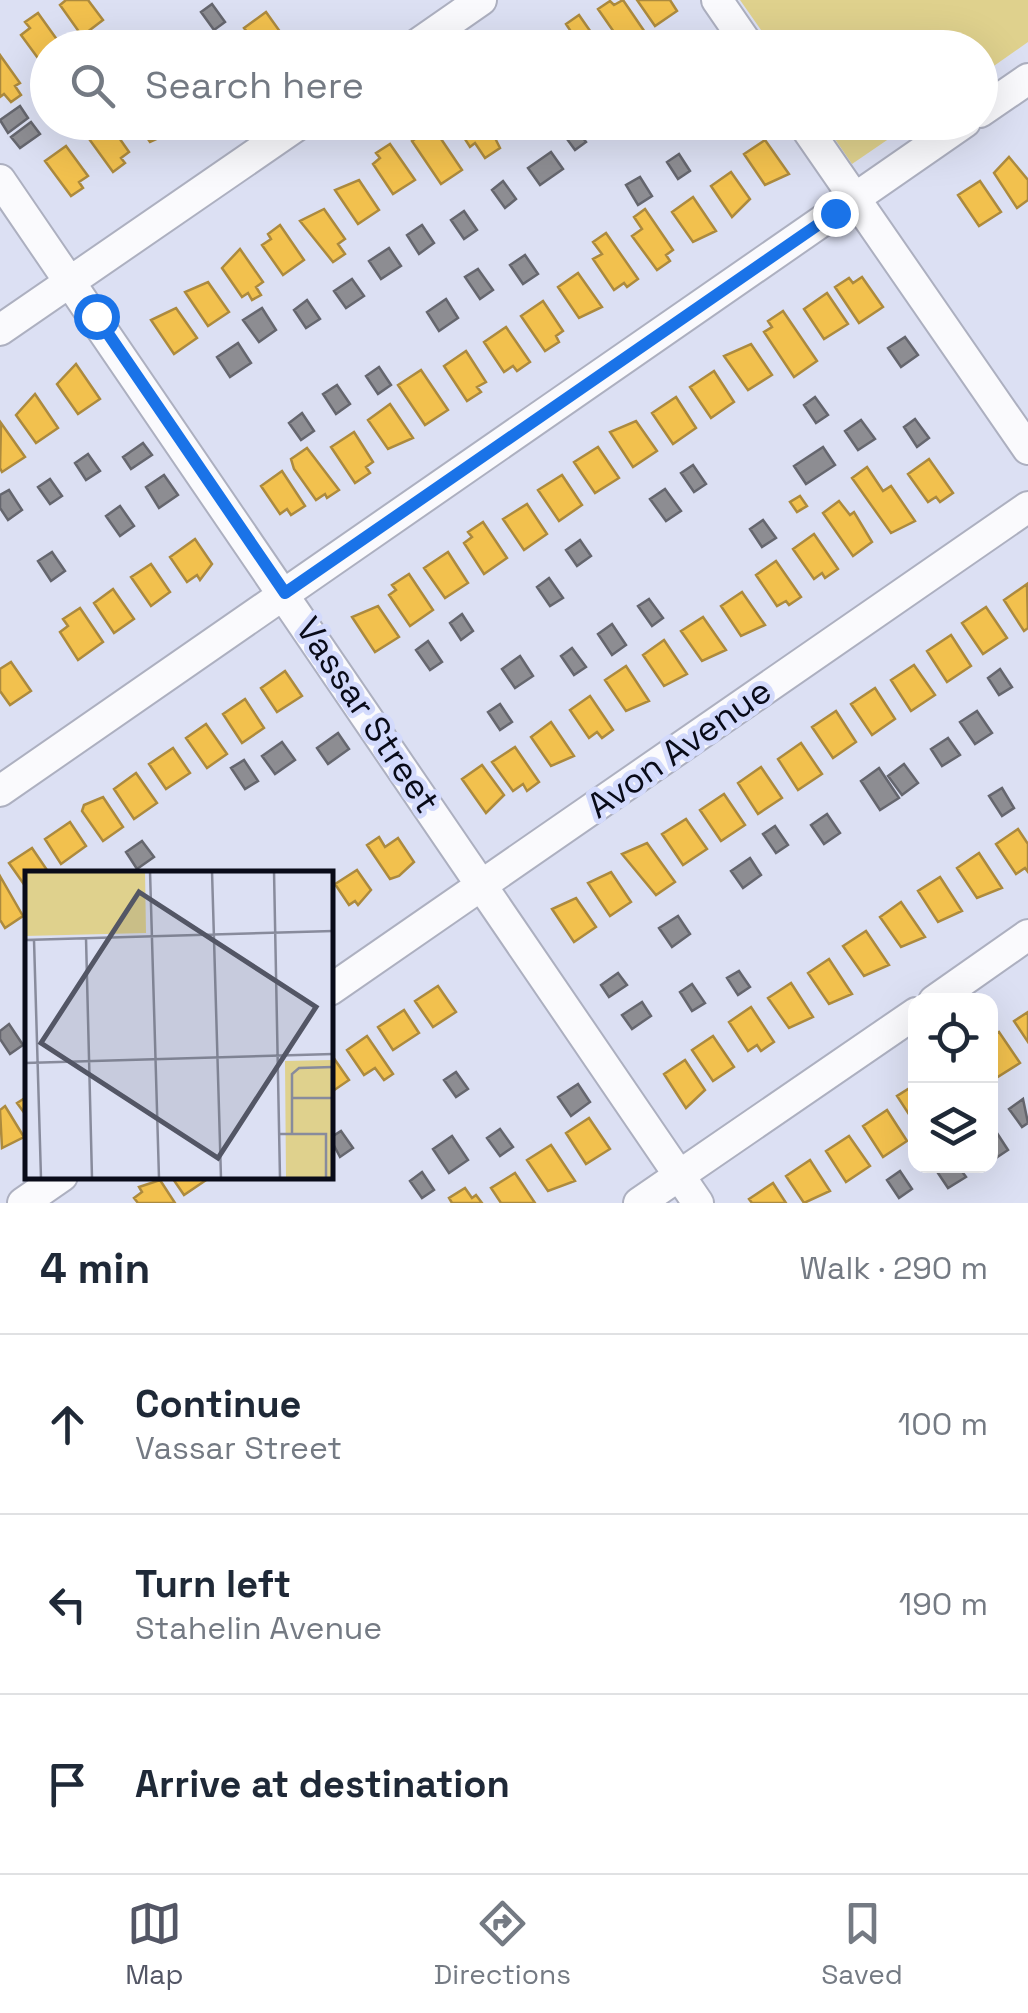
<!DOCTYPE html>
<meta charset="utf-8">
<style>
body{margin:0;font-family:"Space Grotesk",sans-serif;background:#f6f6f7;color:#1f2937}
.controls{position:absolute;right:30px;bottom:30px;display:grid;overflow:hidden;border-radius:20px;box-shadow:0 10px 40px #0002}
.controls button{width:90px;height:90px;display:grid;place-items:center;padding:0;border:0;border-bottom:2px solid #e0e1e3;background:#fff;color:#1f2937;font:50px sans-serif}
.stop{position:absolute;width:30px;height:30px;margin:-22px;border:8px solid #1a73e8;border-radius:50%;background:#fff}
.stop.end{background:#1a73e8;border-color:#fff;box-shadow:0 2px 10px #0008}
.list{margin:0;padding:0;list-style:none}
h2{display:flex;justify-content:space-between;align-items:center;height:130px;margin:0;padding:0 40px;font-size:42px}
h2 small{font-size:32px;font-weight:400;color:#747a83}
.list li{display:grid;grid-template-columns:65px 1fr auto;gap:30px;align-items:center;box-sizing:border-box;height:180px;padding:0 40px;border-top:2px solid #e0e1e3}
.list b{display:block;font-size:38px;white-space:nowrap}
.list p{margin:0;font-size:32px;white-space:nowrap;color:#747a83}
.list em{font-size:32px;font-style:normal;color:#747a83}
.icon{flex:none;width:55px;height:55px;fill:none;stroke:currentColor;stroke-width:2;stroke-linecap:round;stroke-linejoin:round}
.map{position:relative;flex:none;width:1028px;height:1203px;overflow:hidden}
.search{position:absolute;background:#fff;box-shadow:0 10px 40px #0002;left:30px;right:30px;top:30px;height:110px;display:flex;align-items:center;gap:25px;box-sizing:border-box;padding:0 35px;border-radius:55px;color:#747a83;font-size:38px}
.sheet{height:670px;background:#fff}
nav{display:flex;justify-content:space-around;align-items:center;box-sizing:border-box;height:140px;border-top:2px solid #e0e1e3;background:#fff;font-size:28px;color:#747a83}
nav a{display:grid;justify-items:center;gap:5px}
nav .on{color:#535665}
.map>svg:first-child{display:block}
</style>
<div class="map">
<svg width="1028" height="1203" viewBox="0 0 1028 1203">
<rect width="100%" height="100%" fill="#dce0f3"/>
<path fill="#dfd18d" d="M740 0H1028V42L981 75 980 48 773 47Z
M824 123H912L852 164Z"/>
<path fill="#f2c14e" stroke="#ac8a3e" stroke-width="2.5" d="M66 0H88L103 20 82 36 60 5Z
M623 0 651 41 640 48H625L598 9 610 1 614 5Z
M637 0H670L677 11 655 26Z
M266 12 291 47 290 48H259L244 28Z
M38 13 63 48H48L43 65 21 35 30 28 25 22Z
M579 15 602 48H570L562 35 570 30 566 24Z
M0 55 20 83 15 86 21 95 11 102 4 94 0 97Z
M108 122 129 152 121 158 125 163 113 172 87 136Z
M136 122H168L174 131 150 142Z
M454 122H487L500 148 485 158 475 143 470 147Z
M433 127 462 170 441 184 412 141Z
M765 140 789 174 765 185 744 154Z
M390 144 415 180 393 194 373 164 380 158 376 153Z
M66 146 88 176 79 182 83 188 71 196 45 161Z
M1009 157 1028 180V200L1017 208 994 173Z
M731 172 750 199 732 217 711 186Z
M359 180 379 210 358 224 335 190Z
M980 181 1001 212 979 226 958 195Z
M693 197 716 231 693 242 672 212Z
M324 209 345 239 338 244 345 254 333 262 300 221Z
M645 209 673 250 666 255 670 261 657 270 632 236 642 229 634 217Z
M280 225 304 260 283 275 262 245 271 239 268 234Z
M606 233 638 279 627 287 624 283 614 290 593 259 602 254 593 242Z
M240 249 263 282 256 287 261 295 252 300 248 293 242 297 222 268Z
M578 273 602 307 579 318 558 287Z
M862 277 883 307 859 323 835 287 849 278 853 283Z
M208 282 229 312 208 326 185 292Z
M827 293 848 324 824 339 804 309Z
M543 301 563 331 556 336 559 342 545 351 521 316Z
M176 308 197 338 174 354 151 320Z
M783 311 817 361 794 377 764 332 772 327 768 321Z
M506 327 530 362 517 371 513 366 504 372 484 342Z
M751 344 772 375 748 390 724 356Z
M466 351 486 382 477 387 481 392 467 401 444 366Z
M76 364 100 399 78 414 57 384Z
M421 370 448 410 425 425 398 385Z
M714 371 734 402 711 418 690 387Z
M35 394 58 428 36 443 16 415Z
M676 397 696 428 673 444 652 413Z
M390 404 413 438 388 449 368 420Z
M636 421 657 451 633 467 610 432Z
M1 423 25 457 2 472 0 468Z
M354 432 373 462 366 467 370 473 355 483 331 447Z
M598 447 619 478 595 493 574 462Z
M307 448 339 490 327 498 325 494 316 500 294 469 291 459Z
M929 459 953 493 940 502 936 497 928 502 908 474Z
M867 467 883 491 891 486 915 521 891 533 852 478Z
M282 471 305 506 291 515 287 509 280 514 261 486Z
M562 475 582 505 559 521 538 490Z
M800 496 807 506 797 512 790 502Z
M839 501 850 515 854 512 872 542 853 556 823 513Z
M527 504 547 534 524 550 503 519Z
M483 522 507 558 484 574 464 543 472 537 468 532Z
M814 534 838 569 825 578 822 573 814 579 793 549Z
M195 539 212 564 200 580 197 575 187 582 170 557Z
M448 552 468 583 445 598 424 568Z
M776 561 801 597 789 605 786 601 777 606 756 575Z
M151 564 170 592 151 606 131 577Z
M409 574 433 610 410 626 389 595 396 590 392 585Z
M1027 584 1028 628 1024 631 1004 600Z
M113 589 134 619 114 633 94 603Z
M742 592 765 625 741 636 721 606Z
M378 606 399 637 375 652 352 617Z
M986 607 1007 638 983 654 962 623Z
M80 608 103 642 78 660 60 632 68 626 63 619Z
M703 617 726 650 702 661 681 631Z
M951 635 971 666 947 682 927 651Z
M664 640 687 674 664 686 643 655Z
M11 662 31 691 10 705 0 691V669Z
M914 665 935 695 911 711 891 680Z
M626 666 649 701 626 711 605 680Z
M285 671 302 696 277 712 261 688Z
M875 688 895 719 872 735 851 704Z
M590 696 613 730 602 738 597 732 589 738 570 710Z
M245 699 264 728 242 743 223 714Z
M836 711 856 742 833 758 812 727Z
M551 722 574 756 551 766 531 737Z
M206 724 227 754 207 768 186 738Z
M801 743 822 774 798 790 778 759Z
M515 747 539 782 527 791 523 784 513 791 492 762Z
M173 748 190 773 166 789 149 764Z
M482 765 504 795 486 813 462 779Z
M761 767 782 798 758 814 738 783Z
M136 773 157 803 134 819 114 789Z
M724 794 745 825 721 841 700 810Z
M103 797 123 827 103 841 82 811 84 805Z
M686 819 707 849 683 865 662 834Z
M70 822 86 846 61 864 45 839Z
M1018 829 1028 844V872L1025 868 1016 874 996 844Z
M379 837 385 847 398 838 414 862 399 876 390 879 367 845Z
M647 843 675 882 656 895 622 854Z
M32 848 49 873H28V890L9 863Z
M979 853 1002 888 977 898 957 868Z
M357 870 371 890 358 905 355 901 349 905 335 884Z
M611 872 631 902 610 916 588 883Z
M0 876 23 916 5 928 0 920Z
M940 877 962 911 938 922 918 891Z
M576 898 596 927 574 942 552 909Z
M901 902 925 937 901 947 880 917Z
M866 931 889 965 864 976 843 946Z
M829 959 852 994 829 1004 808 973Z
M791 983 813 1017 789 1028 768 998Z
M438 986 456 1012 433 1027 415 1001Z
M751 1007 774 1042 761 1051 757 1045 748 1051 729 1022Z
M404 1010 419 1033 393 1050 378 1027Z
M1028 1012V1042L1014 1021Z
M999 1032 1020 1063 996 1078 990 1070V1038Z
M367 1036 393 1074 384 1080 375 1068 364 1075 347 1050Z
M713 1036 734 1067 713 1081 692 1050Z
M333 1057 349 1080 330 1093V1060Z
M685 1060 705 1090 686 1108 664 1074Z
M916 1084V1125L897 1096Z
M28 1096V1118L17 1103Z
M5 1106 24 1137 2 1148 0 1110Z
M887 1110 907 1141 883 1157 863 1126Z
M589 1118 610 1149 586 1164 566 1133Z
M849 1136 870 1166 846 1182 826 1151Z
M551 1145 575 1181 548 1191 527 1160Z
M810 1160 830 1191 804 1203 786 1176Z
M515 1173 535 1203H501L491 1188Z
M171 1176H207L209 1178 184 1195Z
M160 1180 175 1203H138L134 1198 142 1192 139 1187Z
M773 1183 786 1203H752L749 1199Z
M465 1188 472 1198 476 1195 482 1203H452L449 1198Z"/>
<path fill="#8d8d92" stroke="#65666e" stroke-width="2.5" d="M212 4 225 22 214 30 201 12Z
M173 32 185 48H159L156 44Z
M20 106 28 118 8 133 0 120Z
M31 122 40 134 20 148 11 137Z
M573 124 586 142 575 150 562 132Z
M551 152 563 169 540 185 528 168Z
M679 154 690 171 678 179 667 162Z
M640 177 652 196 638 205 626 185Z
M503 181 516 199 505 208 492 190Z
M464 211 477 230 464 239 451 220Z
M422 225 434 243 419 254 407 235Z
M389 248 401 266 381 279 369 261Z
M525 255 538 274 523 284 510 265Z
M478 269 493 290 480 299 465 277Z
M352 279 364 296 346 308 334 291Z
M446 299 458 318 439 331 427 312Z
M307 300 320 319 306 328 294 310Z
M262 308 276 330 259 342 243 320Z
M905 337 918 355 901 367 888 348Z
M238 343 251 363 230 377 217 357Z
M379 367 391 385 378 394 366 376Z
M337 385 350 404 336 414 323 394Z
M815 397 828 415 816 423 804 405Z
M302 413 314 431 301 440 289 423Z
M915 419 929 438 917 447 904 427Z
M861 420 875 439 858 450 845 431Z
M143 443 152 455 131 469 123 457Z
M823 447 835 465 806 484 794 466Z
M88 454 100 471 86 480 75 463Z
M693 465 706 484 694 492 681 473Z
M164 475 178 495 159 508 146 487Z
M50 479 62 496 50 504 38 487Z
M665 489 681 511 666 521 650 499Z
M9 490 22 510 8 520 0 508V495Z
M120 506 134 526 120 536 106 516Z
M763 520 776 538 762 547 750 529Z
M580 540 591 556 577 566 566 550Z
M52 552 65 571 51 581 38 561Z
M549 578 563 598 550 606 537 587Z
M649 599 663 618 652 626 638 606Z
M462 614 473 631 461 640 450 623Z
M612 624 626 645 612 655 598 634Z
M428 641 442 662 430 670 416 650Z
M572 648 586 667 574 675 561 656Z
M520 656 533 676 515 688 502 669Z
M1000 669 1012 687 999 695 988 678Z
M500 704 512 722 500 730 488 712Z
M977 711 992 733 975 744 960 722Z
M338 733 349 749 328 764 317 748Z
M948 738 960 755 942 766 931 749Z
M282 742 295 760 275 774 262 756Z
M244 760 258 781 245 789 231 768Z
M904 764 918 783 902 795 888 776Z
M879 768 899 798 880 810 861 781Z
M1002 788 1014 808 1002 816 989 796Z
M827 814 840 833 824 844 811 825Z
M775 826 788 845 776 853 763 834Z
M142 841 154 857 137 869 126 852Z
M750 858 761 875 743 888 731 871Z
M678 916 690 934 672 947 659 928Z
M739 971 750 987 738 995 727 978Z
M618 973 627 985 609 997 601 985Z
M692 984 705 1003 692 1011 680 992Z
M642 1002 651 1016 632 1029 622 1015Z
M9 1024 23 1045 10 1054 0 1039V1031Z
M456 1072 468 1089 456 1097 444 1080Z
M578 1084 590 1102 571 1116 558 1097Z
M1023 1099 1028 1123 1022 1127 1009 1109Z
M500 1129 513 1147 500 1156 487 1138Z
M995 1130 1008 1150 990 1162V1133Z
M341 1131 353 1148 340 1157 330 1138Z
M452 1136 468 1160 449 1173 433 1149Z
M942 1166H958L966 1177 948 1188 936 1170Z
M900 1171 912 1189 899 1198 887 1180Z
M422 1172 434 1190 422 1198 410 1181Z"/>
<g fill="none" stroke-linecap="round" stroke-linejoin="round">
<g stroke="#adb0c0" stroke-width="34">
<path id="minor" d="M717 0 750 48
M412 48 481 0
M980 112 1028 79
M802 122 1028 449
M0 180 698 1203
M0 330 302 122
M0 791 965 122
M330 990 1028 507
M934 1001 1028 935
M23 1203 62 1176
M639 1203 916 1013"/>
</g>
<use href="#minor" stroke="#fafafd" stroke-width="30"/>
</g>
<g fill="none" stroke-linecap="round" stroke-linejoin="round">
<path stroke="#1a73e8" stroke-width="12" d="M96 316 285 593 835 213"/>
</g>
<g text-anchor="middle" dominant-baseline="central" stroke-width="10" stroke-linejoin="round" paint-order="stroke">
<g font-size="35" fill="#090b19" stroke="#d3dafc">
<text transform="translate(368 715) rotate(56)">Vassar Street</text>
<text transform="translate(679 748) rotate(-35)">Avon Avenue</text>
</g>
</g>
<g transform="translate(25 871)">
<rect width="308" height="308" fill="#dce0f3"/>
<path d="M0 0H120L121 62 0 65ZM307 189V307H261L260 190Z" fill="#dfd18d"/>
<path fill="none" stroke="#888b9c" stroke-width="2.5" d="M125 0 134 307M187 0 196 307M249 0 255 307M61 67 67 307M0 69 308 60M9 69 16 307M0 192 308 183M267 227H308M255 263H301V307M267 263V203L274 197 308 196"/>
<path fill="#535665" fill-opacity="0.15" stroke="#535665" stroke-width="5" d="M114 21 291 136 193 287 16 172Z"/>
<rect width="308" height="308" fill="none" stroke="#090b19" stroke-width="5"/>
</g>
</svg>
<div class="controls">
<button><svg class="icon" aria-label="locate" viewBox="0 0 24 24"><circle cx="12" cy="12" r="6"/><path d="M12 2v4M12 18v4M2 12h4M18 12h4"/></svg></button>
<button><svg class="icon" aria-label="layers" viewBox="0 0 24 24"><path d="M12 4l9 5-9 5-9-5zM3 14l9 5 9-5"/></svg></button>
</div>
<div class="stop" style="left:96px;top:316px"></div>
<div class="stop end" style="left:835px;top:213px"></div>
<div class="search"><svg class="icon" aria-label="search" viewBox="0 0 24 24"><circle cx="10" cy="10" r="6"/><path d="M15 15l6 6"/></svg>Search here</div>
</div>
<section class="sheet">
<h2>4 min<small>Walk · 290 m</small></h2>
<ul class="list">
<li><svg class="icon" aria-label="ahead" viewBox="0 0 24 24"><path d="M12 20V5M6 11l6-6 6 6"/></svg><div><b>Continue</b><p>Vassar Street</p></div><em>100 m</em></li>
<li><svg class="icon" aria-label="left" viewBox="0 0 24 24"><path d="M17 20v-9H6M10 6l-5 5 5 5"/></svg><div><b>Turn left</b><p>Stahelin Avenue</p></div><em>190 m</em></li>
<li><svg class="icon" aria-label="arrive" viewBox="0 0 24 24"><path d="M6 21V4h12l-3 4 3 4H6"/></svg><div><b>Arrive at destination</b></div></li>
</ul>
</section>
<nav>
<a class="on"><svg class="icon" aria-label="map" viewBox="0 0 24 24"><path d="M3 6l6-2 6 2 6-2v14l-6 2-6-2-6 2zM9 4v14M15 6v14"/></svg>Map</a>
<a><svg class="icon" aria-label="directions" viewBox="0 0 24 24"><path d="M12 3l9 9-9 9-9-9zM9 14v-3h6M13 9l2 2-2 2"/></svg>Directions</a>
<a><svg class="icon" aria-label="saved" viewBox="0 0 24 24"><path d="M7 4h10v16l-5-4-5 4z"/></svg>Saved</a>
</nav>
